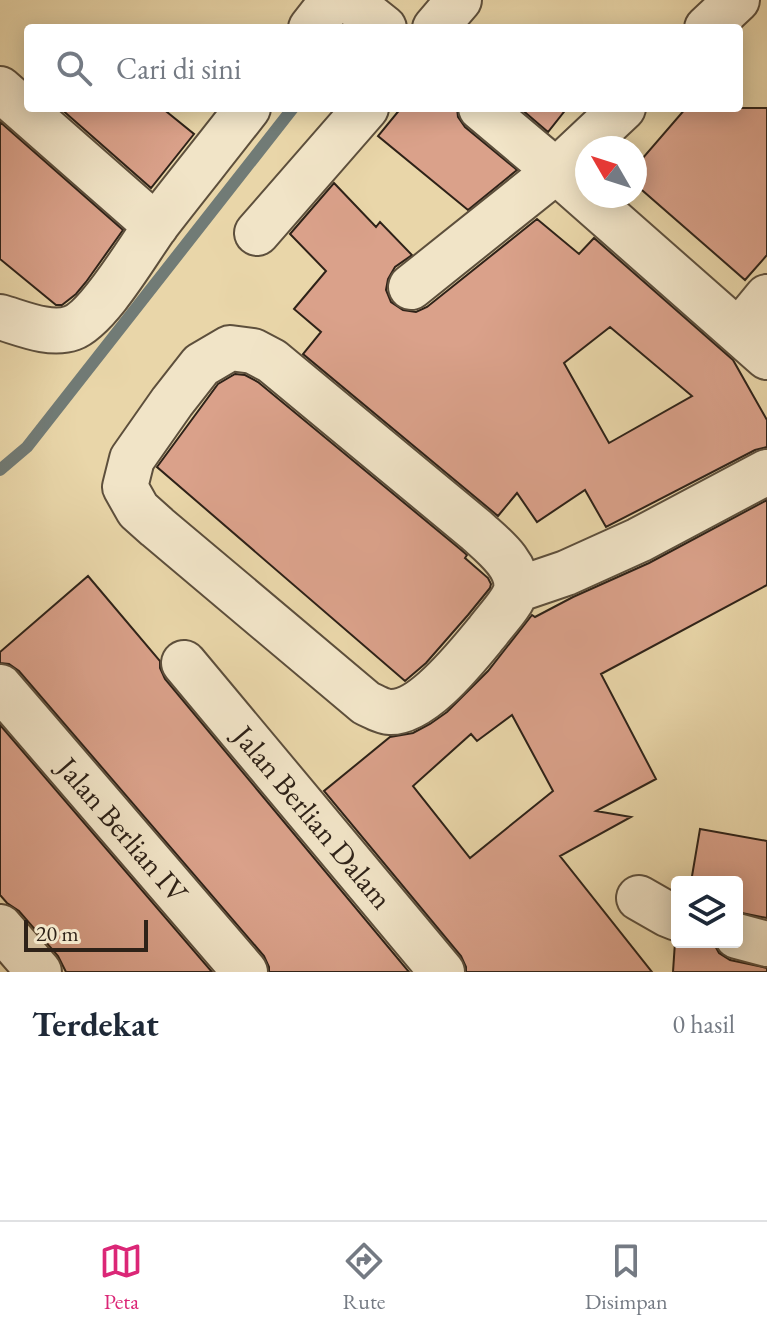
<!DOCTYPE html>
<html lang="id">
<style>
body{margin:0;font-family:"EB Garamond",serif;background:#f6f6f7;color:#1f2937}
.controls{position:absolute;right:24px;bottom:24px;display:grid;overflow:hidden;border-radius:8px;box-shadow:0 4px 20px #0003}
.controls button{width:72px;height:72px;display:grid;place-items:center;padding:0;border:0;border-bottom:2px solid #e0e1e3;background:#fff;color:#1f2937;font:40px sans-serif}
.compass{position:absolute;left:575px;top:136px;width:72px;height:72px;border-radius:50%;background:#fff;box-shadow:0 4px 20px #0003;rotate:309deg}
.scale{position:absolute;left:24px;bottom:20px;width:124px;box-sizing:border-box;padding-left:8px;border:4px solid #2e2218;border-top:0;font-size:22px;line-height:28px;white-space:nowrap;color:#2e2218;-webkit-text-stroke:6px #f1e4c7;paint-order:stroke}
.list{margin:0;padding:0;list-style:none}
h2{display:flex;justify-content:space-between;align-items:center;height:104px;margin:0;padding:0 32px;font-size:34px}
h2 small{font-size:26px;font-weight:400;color:#747a83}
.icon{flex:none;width:44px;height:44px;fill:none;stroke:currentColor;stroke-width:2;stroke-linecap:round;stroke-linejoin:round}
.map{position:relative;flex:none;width:767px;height:972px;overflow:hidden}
.search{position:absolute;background:#fff;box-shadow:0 4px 20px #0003;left:24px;right:24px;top:24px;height:88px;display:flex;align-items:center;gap:20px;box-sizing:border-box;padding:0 28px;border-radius:8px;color:#747a83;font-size:30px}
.sheet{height:248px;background:#fff}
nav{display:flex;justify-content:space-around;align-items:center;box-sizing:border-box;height:112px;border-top:2px solid #e0e1e3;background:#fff;font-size:22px;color:#747a83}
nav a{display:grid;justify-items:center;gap:4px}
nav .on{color:#db2777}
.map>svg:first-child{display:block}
</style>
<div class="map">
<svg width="767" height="972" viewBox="0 0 767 972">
<rect width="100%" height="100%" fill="#e9d6a9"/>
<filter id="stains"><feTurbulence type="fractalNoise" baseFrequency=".0025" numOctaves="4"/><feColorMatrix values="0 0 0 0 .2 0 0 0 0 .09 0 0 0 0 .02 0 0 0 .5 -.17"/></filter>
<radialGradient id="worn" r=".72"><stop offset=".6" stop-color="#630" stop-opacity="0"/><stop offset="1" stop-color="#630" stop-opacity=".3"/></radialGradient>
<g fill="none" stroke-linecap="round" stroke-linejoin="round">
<path stroke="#717b76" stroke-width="12" d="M0 470 27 447 293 108"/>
</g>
<path fill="#daa18a" stroke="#2e2218" stroke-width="2" fill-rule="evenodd" d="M60 108H162L194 134 151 188Z
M401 108H457L458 117 465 127 517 170 468 210 378 136Z
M520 108H567L548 132Z
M686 108H767V255L745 280 635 184V167Z
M0 122 123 230 86 282 76 294 62 305H56L0 259Z
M334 183 376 227 380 222 412 255 395 267 388 279 386 290 391 302 403 310 416 312 427 307 537 219 579 254 594 238 733 360 767 420V447L755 450 606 527 585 490 537 522 517 493 498 516 303 354 321 332 294 309 326 271 290 234ZM610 327 692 396 609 443 564 363Z
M235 374 245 375 258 382 460 549 467 555 465 558 488 578 491 584 490 588 468 615 426 663 405 681 157 467 218 384Z
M767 500V585L601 674 656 779 596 811 631 817 560 856 652 972H466V967L461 956 324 791 390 737 413 733 430 724 447 712 488 671 532 615 535 617 573 597 649 563ZM512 715 553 791 470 858 413 786 471 734 477 741Z
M88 576 160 661V668L165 679 409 972H269V967L264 956 19 671 9 664 0 663V652Z
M0 725 212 972H66L58 956 19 911 7 903 0 895Z
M700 829 767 841V918L737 912V882H691Z
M675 942H713L719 953 730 960 767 968V972H673Z"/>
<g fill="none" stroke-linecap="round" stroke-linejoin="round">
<g stroke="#5d4f3c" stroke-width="48">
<path id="street" d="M349 0 384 28
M311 28 333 0
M435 28 459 0
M707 28 737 0
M0 89 156 226
M481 108 556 171 767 357
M257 233 366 108
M411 287 556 171 623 108
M0 317C21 323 50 336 72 328 99 318 138 250 157 224 187 185 218 147 248 108
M739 331 767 297
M230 348 253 351 272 361 476 530C491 544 520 565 516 590 513 603 496 620 488 631 468 655 423 714 389 712 383 712 373 706 366 703L157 527 138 510 125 487 132 459 172 402 201 365Z
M516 590 566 573 639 540 767 472
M184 663 442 972
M0 687 245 972
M639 898 667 914 677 918
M0 927 39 972
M737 936 767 944"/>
</g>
<use href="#street" stroke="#f1e4c7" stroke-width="44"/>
</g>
<g text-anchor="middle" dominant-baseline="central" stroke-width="8" stroke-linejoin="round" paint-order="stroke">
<g font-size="30" fill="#2e2218" stroke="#f1e4c7">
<text transform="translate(313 817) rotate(50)">Jalan Berlian Dalam</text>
<text transform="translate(123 830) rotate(49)">Jalan Berlian IV</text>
</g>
</g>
<rect width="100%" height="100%" filter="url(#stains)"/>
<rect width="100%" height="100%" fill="url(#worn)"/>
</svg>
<div class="controls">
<button><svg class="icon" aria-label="layers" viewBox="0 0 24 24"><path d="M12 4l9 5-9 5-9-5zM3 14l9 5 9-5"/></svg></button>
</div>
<svg class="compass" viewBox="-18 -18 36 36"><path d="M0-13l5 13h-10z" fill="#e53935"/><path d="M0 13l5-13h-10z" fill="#747a83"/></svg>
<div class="scale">20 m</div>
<div class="search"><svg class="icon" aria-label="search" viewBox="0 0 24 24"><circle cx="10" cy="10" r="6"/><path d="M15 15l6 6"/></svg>Cari di sini</div>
</div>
<section class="sheet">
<h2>Terdekat<small>0 hasil</small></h2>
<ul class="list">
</ul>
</section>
<nav>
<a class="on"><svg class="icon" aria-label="map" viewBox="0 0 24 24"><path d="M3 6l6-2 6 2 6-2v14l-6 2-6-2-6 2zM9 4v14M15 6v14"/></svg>Peta</a>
<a><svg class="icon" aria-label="directions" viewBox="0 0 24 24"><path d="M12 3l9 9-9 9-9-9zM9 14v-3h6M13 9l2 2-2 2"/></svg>Rute</a>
<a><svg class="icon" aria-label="saved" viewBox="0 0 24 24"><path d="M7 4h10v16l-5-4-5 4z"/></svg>Disimpan</a>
</nav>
